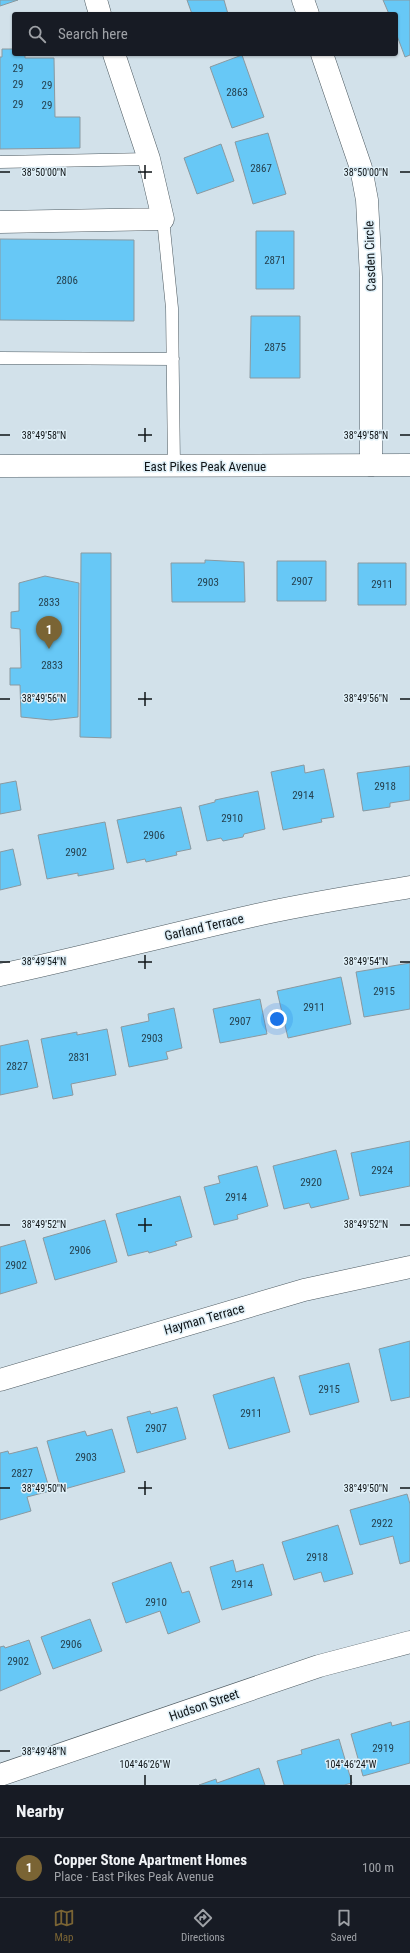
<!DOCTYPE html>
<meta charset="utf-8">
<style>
body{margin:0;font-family:"Roboto Condensed",sans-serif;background:#242831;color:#f1f3f6}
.you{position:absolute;left:277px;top:1019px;width:14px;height:14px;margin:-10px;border:3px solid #fff;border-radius:50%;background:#1a73e8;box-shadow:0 0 0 6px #1a73e833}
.badge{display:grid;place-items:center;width:26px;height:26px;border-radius:50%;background:#7a6434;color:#fff;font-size:13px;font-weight:700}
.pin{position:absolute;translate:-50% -33px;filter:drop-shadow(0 1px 2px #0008)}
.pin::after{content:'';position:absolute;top:21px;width:14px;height:12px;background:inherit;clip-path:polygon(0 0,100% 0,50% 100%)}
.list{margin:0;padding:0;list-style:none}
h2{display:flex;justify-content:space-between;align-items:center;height:52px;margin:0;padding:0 16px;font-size:17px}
h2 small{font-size:13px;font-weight:400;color:#9ea1a6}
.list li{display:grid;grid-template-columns:26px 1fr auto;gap:12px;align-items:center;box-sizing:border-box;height:60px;padding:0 16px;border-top:1px solid #363941}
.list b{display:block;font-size:15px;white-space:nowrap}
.list p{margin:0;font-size:13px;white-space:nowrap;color:#9ea1a6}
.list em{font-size:13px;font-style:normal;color:#9ea1a6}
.icon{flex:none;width:22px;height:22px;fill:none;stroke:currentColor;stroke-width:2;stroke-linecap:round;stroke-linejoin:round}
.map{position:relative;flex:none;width:410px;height:1785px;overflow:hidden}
.search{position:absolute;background:#171b24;box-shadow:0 1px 3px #0004;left:12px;right:12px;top:12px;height:44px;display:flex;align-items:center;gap:10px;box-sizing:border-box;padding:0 14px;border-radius:4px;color:#9ea1a6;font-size:15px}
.sheet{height:112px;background:#171b24}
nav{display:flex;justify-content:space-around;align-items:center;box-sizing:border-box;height:56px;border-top:1px solid #363941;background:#171b24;font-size:11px;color:#9ea1a6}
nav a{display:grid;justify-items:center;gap:2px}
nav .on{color:#7a6434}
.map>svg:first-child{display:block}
</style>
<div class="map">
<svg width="410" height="1785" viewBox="0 0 410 1785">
<rect width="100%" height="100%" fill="#d2e1ea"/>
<path fill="#67c8f6" stroke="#8a99a0" d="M0 0H18L0 6Z
M187 0H224L228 14H192Z
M383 0H410V55L405 57 396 33V14H389Z
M2 49H14V54H25V58H54L55 117H80V148L0 149V57H2Z
M242 55 264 117 232 128 210 67Z
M268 133 286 194 253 204 235 142Z
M221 144 234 181 197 194 184 158Z
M256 231H294V289H256Z
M0 239 134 240V321L0 320Z
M251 316H300V378H250Z
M81 553H111V738L80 737Z
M205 560 244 562 245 602H172L171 563H205Z
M277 561H326V601H277Z
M358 563H406V605H358Z
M45 576 79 583 78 717 51 720 21 717 20 685H10V668H21L20 629 11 628V612L19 611V583Z
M304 765 305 773 324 769 334 817 321 819 322 822 283 830 271 772Z
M410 766V800L390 803V807L363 811 357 773Z
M16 781 21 810 0 814V784Z
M258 791 265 829 244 834 243 837 223 841 221 838 207 841 199 806 215 802V800Z
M181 807 191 849 176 852 177 855 146 862 145 859 127 863 117 820Z
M105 822 114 869 78 876V873L47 879 38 835Z
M13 849 21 885 0 890V852Z
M410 963V1009L364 1017 356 972Z
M341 977 351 1024 288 1038 277 991Z
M260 999 267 1034 220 1043 213 1009Z
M174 1008 182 1048 166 1052 168 1059 129 1067 121 1027 149 1021 148 1014Z
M107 1029 116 1075 71 1084 73 1095 53 1099 41 1039 77 1032V1035Z
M28 1040 38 1087 0 1095V1046Z
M410 1141V1186L360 1196 351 1153Z
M336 1150 349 1199 311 1208 309 1203 284 1209 273 1166Z
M257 1166 268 1206 237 1215 238 1219 214 1225 204 1187 220 1183 218 1176Z
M180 1196 192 1237 175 1242 177 1245 149 1253 148 1251 128 1256 116 1214Z
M105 1220 117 1262 55 1280 43 1238Z
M25 1240 37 1283 0 1294V1247Z
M410 1341V1397L391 1401 379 1349Z
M349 1363 359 1402 310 1415 299 1376Z
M274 1377 290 1432 229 1449 213 1395Z
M177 1407 186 1439 137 1453 127 1417 150 1411 151 1414Z
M112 1429 125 1472 61 1490 47 1441 85 1431 87 1436Z
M37 1447 50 1491 27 1497 31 1511 0 1520V1453L8 1451 9 1454Z
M407 1494 410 1504V1561L400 1564 393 1536 360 1545 350 1510Z
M338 1525 353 1574 324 1582 321 1572 294 1580 282 1542Z
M233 1560 236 1572 263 1564 272 1595 222 1610 210 1567Z
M171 1562 182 1593 189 1591 200 1622 168 1634 160 1611 126 1623 112 1583Z
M90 1619 102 1651 53 1669 41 1637Z
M29 1640 41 1674 0 1691V1647L4 1646 5 1648Z
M410 1721V1763L363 1776 351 1734 391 1722 392 1726Z
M339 1739 352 1783 344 1785H284L277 1761 302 1754 301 1750Z
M259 1768 265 1785H199L216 1779 217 1783Z"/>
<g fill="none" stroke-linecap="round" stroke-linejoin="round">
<g stroke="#4e5b62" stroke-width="13">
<path id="service" d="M0 162 149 159
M163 219 172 308 174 466
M0 358 173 359"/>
</g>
<g stroke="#4e5b62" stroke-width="23">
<path id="minor" d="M96 0 100 14
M303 0 308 14
M322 54 361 168 367 200 371 277V465
M0 222 163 219 149 159 114 54
M0 975C84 957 167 935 252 916 304 904 357 896 410 887
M0 1380 304 1290 410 1267
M0 1775 319 1666 410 1642"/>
</g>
<g stroke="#4e5b62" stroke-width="23">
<path id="secondary" d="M0 466 410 465"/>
</g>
<use href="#service" stroke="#fff" stroke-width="12"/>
<use href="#minor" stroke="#fff" stroke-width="22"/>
<use href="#secondary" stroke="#fff" stroke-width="22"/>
</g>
<path fill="none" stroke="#0f1417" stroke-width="1.5" d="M145 165V179M0 172H10M138 172H152M400 172H410M145 428V442M0 435H10M138 435H152M400 435H410M145 692V706M0 699H10M138 699H152M400 699H410M145 955V969M0 962H10M138 962H152M400 962H410M145 1218V1232M0 1225H10M138 1225H152M400 1225H410M145 1481V1495M0 1488H10M138 1488H152M400 1488H410M0 1751H10M145 1775V1785M351 1775V1785"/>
<g text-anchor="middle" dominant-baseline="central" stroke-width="3" stroke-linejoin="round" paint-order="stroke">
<g font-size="11" fill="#25414f">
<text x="18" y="68">29</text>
<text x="18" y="84">29</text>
<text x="47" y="85">29</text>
<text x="237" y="92">2863</text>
<text x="18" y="104">29</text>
<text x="47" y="105">29</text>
<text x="261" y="168">2867</text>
<text x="275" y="260">2871</text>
<text x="67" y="280">2806</text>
<text x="275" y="347">2875</text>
<text x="302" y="581">2907</text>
<text x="208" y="582">2903</text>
<text x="382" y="584">2911</text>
<text x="49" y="602">2833</text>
<text x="52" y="665">2833</text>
<text x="385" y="786">2918</text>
<text x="303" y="795">2914</text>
<text x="232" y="818">2910</text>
<text x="154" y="835">2906</text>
<text x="76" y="852">2902</text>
<text x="384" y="991">2915</text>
<text x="314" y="1007">2911</text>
<text x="240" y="1021">2907</text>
<text x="152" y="1038">2903</text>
<text x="79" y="1057">2831</text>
<text x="17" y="1066">2827</text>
<text x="382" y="1170">2924</text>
<text x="311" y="1182">2920</text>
<text x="236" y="1197">2914</text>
<text x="80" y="1250">2906</text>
<text x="16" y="1265">2902</text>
<text x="329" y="1389">2915</text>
<text x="251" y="1413">2911</text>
<text x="156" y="1428">2907</text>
<text x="86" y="1457">2903</text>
<text x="22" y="1473">2827</text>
<text x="382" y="1523">2922</text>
<text x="317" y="1557">2918</text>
<text x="242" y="1584">2914</text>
<text x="156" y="1602">2910</text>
<text x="71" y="1644">2906</text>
<text x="18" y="1661">2902</text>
<text x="383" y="1748">2919</text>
</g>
<g font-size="13" fill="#0f1417" stroke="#dfeff7">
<text transform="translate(370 256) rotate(-92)">Casden Circle</text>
<text x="205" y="466">East Pikes Peak Avenue</text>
<text transform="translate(204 927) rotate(-13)">Garland Terrace</text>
<text transform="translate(204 1319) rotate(-16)">Hayman Terrace</text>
<text transform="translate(204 1705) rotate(-19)">Hudson Street</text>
</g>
</g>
<g font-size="10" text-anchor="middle" fill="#0f1417" stroke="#dfeff7" stroke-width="3" stroke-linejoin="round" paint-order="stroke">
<text x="44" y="176">38°50'00"N</text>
<text x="366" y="176">38°50'00"N</text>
<text x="44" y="439">38°49'58"N</text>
<text x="366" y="439">38°49'58"N</text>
<text x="44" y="702">38°49'56"N</text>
<text x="366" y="702">38°49'56"N</text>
<text x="44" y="965">38°49'54"N</text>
<text x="366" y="965">38°49'54"N</text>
<text x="44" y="1228">38°49'52"N</text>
<text x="366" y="1228">38°49'52"N</text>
<text x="44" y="1492">38°49'50"N</text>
<text x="366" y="1492">38°49'50"N</text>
<text x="44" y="1755">38°49'48"N</text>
<text x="145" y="1768">104°46'26"W</text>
<text x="351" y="1768">104°46'24"W</text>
</g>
</svg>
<div class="you"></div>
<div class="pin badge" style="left:49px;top:649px">1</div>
<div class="search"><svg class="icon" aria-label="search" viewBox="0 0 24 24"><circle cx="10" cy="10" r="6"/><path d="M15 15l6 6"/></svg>Search here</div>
</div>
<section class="sheet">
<h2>Nearby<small></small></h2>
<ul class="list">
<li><span class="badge">1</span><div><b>Copper Stone Apartment Homes</b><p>Place · East Pikes Peak Avenue</p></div><em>100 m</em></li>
</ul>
</section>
<nav>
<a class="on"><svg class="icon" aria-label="map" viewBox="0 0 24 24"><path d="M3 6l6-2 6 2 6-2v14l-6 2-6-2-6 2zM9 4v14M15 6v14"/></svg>Map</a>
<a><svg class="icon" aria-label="directions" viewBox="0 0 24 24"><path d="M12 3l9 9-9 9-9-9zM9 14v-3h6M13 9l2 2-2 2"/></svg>Directions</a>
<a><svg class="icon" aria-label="saved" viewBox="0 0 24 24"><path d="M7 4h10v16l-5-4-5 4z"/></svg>Saved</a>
</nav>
